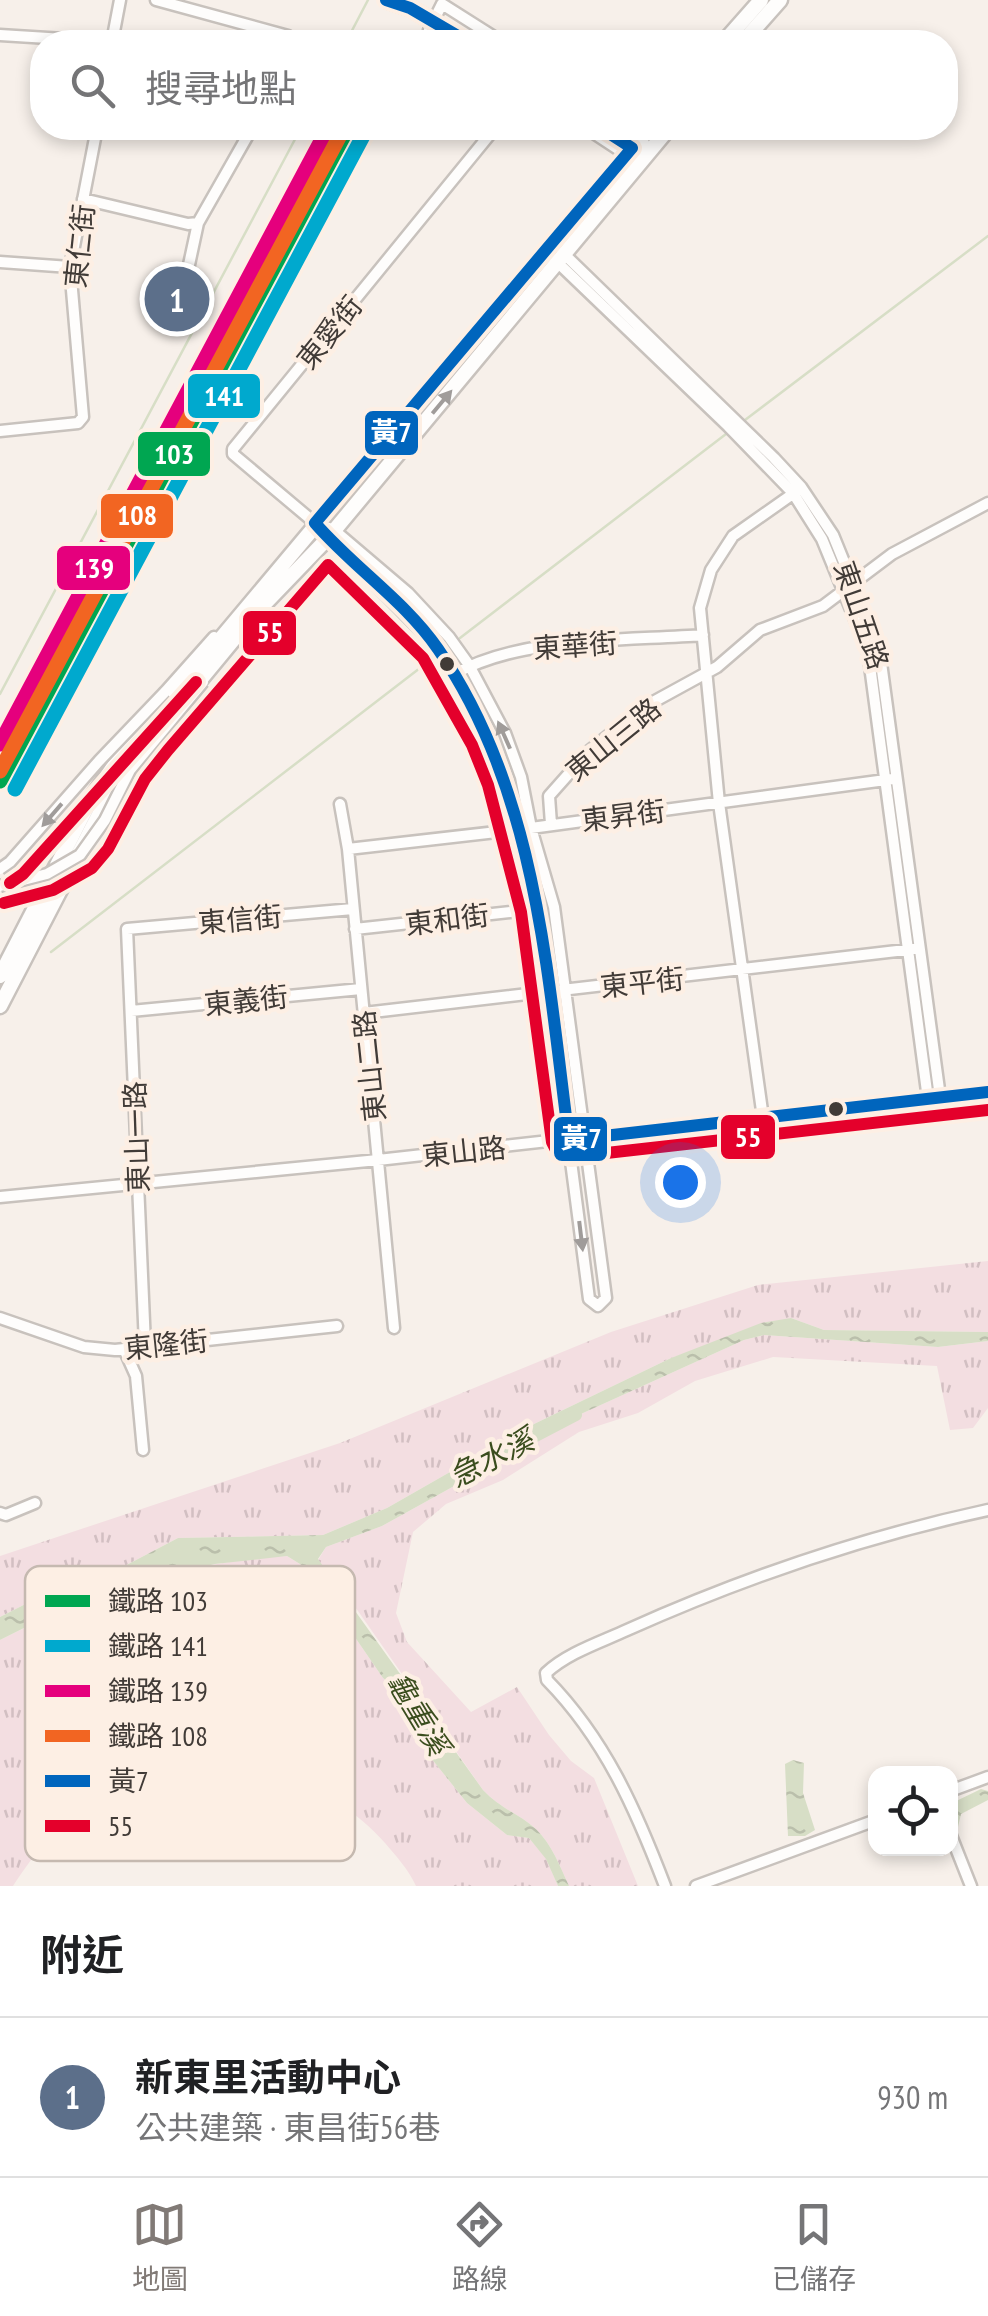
<!DOCTYPE html>
<html lang="zh-TW">
<meta charset="utf-8">
<style>
body{margin:0;font-family:"PT Sans Narrow","Noto Sans TC",sans-serif;background:#f6f6f6;color:#202124}
.controls{position:absolute;right:30px;bottom:30px;display:grid;overflow:hidden;border-radius:20px;box-shadow:0 5px 15px #0003}
.controls button{width:90px;height:90px;display:grid;place-items:center;padding:0;border:0;border-bottom:2px solid #e0e0e0;background:#fff;color:#202124;font:50px sans-serif}
.you{position:absolute;left:680px;top:1182px;width:35px;height:35px;margin:-25px;border:8px solid #fff;border-radius:50%;background:#1a73e8;box-shadow:0 0 0 15px #1a73e833}
.badge{display:grid;place-items:center;width:65px;height:65px;border-radius:50%;background:#817a76;color:#fff;font-size:32px;font-weight:700}
.pin{position:absolute;translate:-50% -50%;border:5px solid #fff;box-shadow:0 2px 10px #0006}
.list{margin:0;padding:0;list-style:none}
h2{display:flex;justify-content:space-between;align-items:center;height:130px;margin:0;padding:0 40px;font-size:42px}
h2 small{font-size:32px;font-weight:400;color:#757577}
.list li{display:grid;grid-template-columns:65px 1fr auto;gap:30px;align-items:center;box-sizing:border-box;height:160px;padding:0 40px;border-top:2px solid #e0e0e0}
.list b{display:block;font-size:38px;white-space:nowrap}
.list p{margin:0;font-size:32px;white-space:nowrap;color:#757577}
.list em{font-size:32px;font-style:normal;color:#757577}
.icon{flex:none;width:55px;height:55px;fill:none;stroke:currentColor;stroke-width:2;stroke-linecap:round;stroke-linejoin:round}
.map{position:relative;flex:none;width:988px;height:1886px;overflow:hidden}
.search{position:absolute;background:#fff;box-shadow:0 5px 15px #0003;left:30px;right:30px;top:30px;height:110px;display:flex;align-items:center;gap:25px;box-sizing:border-box;padding:0 35px;border-radius:40px;color:#757577;font-size:38px}
.sheet{height:290px;background:#fff}
nav{display:flex;justify-content:space-around;align-items:center;box-sizing:border-box;height:140px;border-top:2px solid #e0e0e0;background:#fff;font-size:28px;color:#757577}
nav a{display:grid;justify-items:center;gap:5px}
nav .on{color:#817a76}
.map>svg:first-child{display:block}
</style>
<div class="map">
<svg width="988" height="1886" viewBox="0 0 988 1886">
<defs>
<pattern id="grass-tufts" width="24" height="20" patternUnits="userSpaceOnUse" patternTransform="scale(2.5)"><rect width="24" height="20" fill="#f3dee1"/><path d="M3 7l-1-3M5 7V3M7 7l1-3M15 17l-1-3M17 17v-4M19 17l1-3" fill="none" stroke="#d2bfc2"/></pattern>
<pattern id="water-ripples" width="26" height="14" patternUnits="userSpaceOnUse" patternTransform="scale(2.5)"><rect width="26" height="14" fill="#d7dec6"/><path d="M2 4q2-2 4 0t4 0M15 11q2-2 4 0t4 0" fill="none" stroke="#babfab"/></pattern>
</defs>
<rect width="100%" height="100%" fill="#f7f0ea"/>
<path fill="url(#grass-tufts)" d="M988 1261V1332L824 1330 791 1318 671 1358 534 1424 387 1508 323 1535 178 1538 117 1570 59 1587 0 1617V1556L340 1443 611 1332 758 1285Z
M764 1335 938 1347 988 1341V1408L973 1428 950 1430 937 1366 773 1357 695 1381 638 1413 579 1432 503 1480 446 1504 413 1532 396 1613 407 1642 471 1712 517 1687 549 1735 571 1761 594 1778 638 1886H569C560 1866 552 1845 536 1829 521 1815 501 1809 483 1790L358 1611 318 1560 326 1547 382 1526 465 1480 539 1433 744 1340Z
M287 1556 308 1569 383 1678 413 1703 415 1738 467 1803 507 1835 529 1838 546 1858 558 1886H416C408 1869 397 1857 385 1843 322 1772 221 1748 132 1782 121 1787 107 1791 97 1797 59 1821 37 1850 13 1886H0V1640C90 1595 186 1561 287 1556Z"/>
<path fill="url(#water-ripples)" d="M791 1318 824 1330 988 1332V1341L938 1347 764 1335 744 1340 539 1433 465 1480 382 1526 326 1547 318 1559 483 1790C501 1809 521 1815 536 1829 552 1845 560 1866 569 1886H558L546 1859 529 1838 507 1835 467 1803 415 1738 413 1702 383 1678 308 1569 287 1556 215 1564 132 1584 54 1613 0 1640V1617L59 1587 117 1570 178 1538 323 1535 387 1508 534 1424 671 1358 761 1323Z
M793 1760 804 1763 803 1793 815 1830 805 1836H788L785 1764Z
M981 1789 988 1791V1800L961 1814 958 1827 952 1830 950 1804Z"/>
<g fill="none" stroke-linecap="round" stroke-linejoin="round">
<path stroke="#d7dec6" stroke-width="2.5" d="M346 42 368 0
M745 420 988 236
M460 638 726 434
M0 694 301 128
M51 952 433 658"/>
<path stroke="#d7dec6" stroke-width="12" d="M505 1452 576 1415"/>
<path stroke="#d3ccc6" stroke-width="10" stroke-dasharray="10 5" stroke-linecap="butt" d="M125 788 139 766 168 734"/>
<g stroke="#c8c2bd" stroke-width="15">
<path id="minor" d="M156 0 288 36 294 42
M0 35 112 42 120 0
M451 42 429 30 442 4 502 42
M586 128 630 157
M83 199 188 224 198 223
M562 252 774 458 801 487 833 535 879 648 940 1097
M554 259 728 426 793 493 822 539 868 651 928 1099
M0 262 70 267
M187 274 198 223 252 128
M0 431 78 423 83 417 70 267 97 128
M315 523 334 530 408 593 449 637 469 665 505 733 521 777 531 828 554 907 606 1298 598 1306 589 1299 538 909 505 780 488 737 437 647 315 523 233 454V449L495 128
M453 675C519 636 626 641 703 635
M165 692 214 637
M340 804 348 849 394 1328
M551 824 549 796 589 751 644 707 717 667 760 630 823 606 892 554 988 503
M348 849 531 828 893 779
M355 929 538 909
M131 1011 361 989
M364 1013 914 949
M763 1118 719 803 700 608 711 570 733 536 797 491
M0 1197 378 1160 988 1092
M0 1318 84 1347 115 1350 337 1326
M145 1345 127 929 353 909
M124 1349 136 1376 143 1450
M0 1513 6 1515 35 1503
M950 1791 988 1777
M950 1833 971 1886
M665 1886C636 1810 605 1739 547 1680L546 1673C567 1653 601 1642 627 1630 743 1578 863 1537 988 1510
M696 1886 876 1820"/>
</g>
<g stroke="#c8c2bd" stroke-width="19">
<path id="major" d="M724 42 761 0
M743 42 780 0
M601 128 637 152
M620 128 642 143
M191 691 253 616 327 539 669 128
M0 976 91 799 114 766 649 128
M0 1006 105 803 127 769"/>
</g>
<use href="#minor" stroke="#fefdfc" stroke-width="10"/>
<use href="#major" stroke="#fefdfc" stroke-width="14"/>
<g stroke="#c8c2bd" stroke-width="15" stroke-linecap="butt">
<path id="minor-bridge" d="M0 869 10 862 99 761 165 692
M0 886 47 874 80 855 105 820 130 770 203 682"/>
</g>
<g stroke="#c8c2bd" stroke-width="19" stroke-linecap="butt">
<path id="major-bridge" d="M386 0 410 8 468 42"/>
</g>
<use href="#minor-bridge" stroke="#fefdfc" stroke-width="10"/>
<use href="#major-bridge" stroke="#fefdfc" stroke-width="14"/>
<g stroke="#fdefe4" stroke-width="20">
<path id="bus-1" d="M386 0 410 8 468 42
M601 128 632 148 315 523C353 567 405 601 438 649 537 792 547 973 569 1140L988 1092"/>
</g>
<g stroke="#fdefe4" stroke-width="20">
<path id="bus-2" d="M10 883 23 874 196 682
M4 903 53 890 92 868 108 849 145 779 168 750 328 565 423 658 472 745 488 785 521 912 552 1142 558 1154 571 1157 988 1110"/>
</g>
<use href="#bus-1" stroke="#0065bd" stroke-width="12"/>
<use href="#bus-2" stroke="#e4002b" stroke-width="12"/>
<g stroke="#fdefe4" stroke-width="22">
<path id="rail-1" d="M0 781 348 128"/>
</g>
<g stroke="#fdefe4" stroke-width="22">
<path id="rail-2" d="M15 789 363 136"/>
</g>
<g stroke="#fdefe4" stroke-width="22">
<path id="rail-3" d="M0 744 328 128"/>
</g>
<g stroke="#fdefe4" stroke-width="22">
<path id="rail-4" d="M0 771 344 128"/>
</g>
<use href="#rail-1" stroke="#00a651" stroke-width="15"/>
<use href="#rail-2" stroke="#00a9ce" stroke-width="15"/>
<use href="#rail-3" stroke="#e5007d" stroke-width="15"/>
<use href="#rail-4" stroke="#f26522" stroke-width="15"/>
</g>
<defs><path id="oneway-solid" d="M-6-.8H1V-3.2L6.5 0L1 3.2V.8H-6Z" transform="scale(2.5)"/></defs>
<g fill="#a09c9a">
<use href="#oneway-solid" transform="translate(442 402) rotate(-50)"/>
<use href="#oneway-solid" transform="translate(504 735) rotate(-114)"/>
<use href="#oneway-solid" transform="translate(52 815) rotate(131)"/>
<use href="#oneway-solid" transform="translate(581 1236) rotate(83)"/>
</g>
<g fill="#413b37" stroke="#fdefe4" stroke-width="4">
<circle cx="447" cy="664" r="9"/>
<circle cx="836" cy="1109" r="9"/>
</g>
<g text-anchor="middle" dominant-baseline="central" stroke-width="9" stroke-linejoin="round" paint-order="stroke">
<g font-size="28" fill="#413b37" stroke="#fdefe4">
<text transform="translate(79 246) rotate(-84)">東仁街</text>
<text transform="translate(329 332) rotate(-51)">東愛街</text>
<text transform="translate(862 615) rotate(71)">東山五路</text>
<text transform="translate(575 645) rotate(-4)">東華街</text>
<text transform="translate(613 739) rotate(-39)">東山三路</text>
<text transform="translate(623 815) rotate(-7)">東昇街</text>
<text transform="translate(240 919) rotate(-5)">東信街</text>
<text transform="translate(447 919) rotate(-7)">東和街</text>
<text transform="translate(642 982) rotate(-6)">東平街</text>
<text transform="translate(246 1000) rotate(-6)">東義街</text>
<text transform="translate(369 1066) rotate(-96)">東山二路</text>
<text transform="translate(136 1137) rotate(-92)">東山一路</text>
<text transform="translate(464 1151) rotate(-6)">東山路</text>
<text transform="translate(166 1344) rotate(-6)">東隆街</text>
</g>
<g font-size="30" font-style="italic" fill="#3a4d1d" stroke="#fdefe4">
<text transform="translate(491 1457) rotate(-27)">急水溪</text>
<text transform="translate(419 1713) rotate(59)">龜重溪</text>
</g>
</g>
<rect x="25" y="1566" width="330" height="295" rx="15" fill="#fdefe4" stroke="#c5b9b0" stroke-width="2.5"/>
<rect x="45" y="1595" width="45" height="12" fill="#00a651"/>
<rect x="45" y="1640" width="45" height="12" fill="#00a9ce"/>
<rect x="45" y="1685" width="45" height="12" fill="#e5007d"/>
<rect x="45" y="1730" width="45" height="12" fill="#f26522"/>
<rect x="45" y="1775" width="45" height="12" fill="#0065bd"/>
<rect x="45" y="1820" width="45" height="12" fill="#e4002b"/>
<g font-size="28" fill="#413b37">
<text x="108" y="1611">鐵路 103</text>
<text x="108" y="1656">鐵路 141</text>
<text x="108" y="1701">鐵路 139</text>
<text x="108" y="1746">鐵路 108</text>
<text x="108" y="1791">黃7</text>
<text x="108" y="1836">55</text>
</g>
<g stroke="#fdefe4" stroke-width="4">
<rect x="186" y="372" width="76" height="48" rx="10" fill="#00a9ce"/>
<rect x="363" y="409" width="57" height="48" rx="10" fill="#0065bd"/>
<rect x="136" y="430" width="76" height="48" rx="10" fill="#00a651"/>
<rect x="99" y="492" width="76" height="48" rx="10" fill="#f26522"/>
<rect x="55" y="544" width="77" height="48" rx="10" fill="#e5007d"/>
<rect x="241" y="609" width="57" height="48" rx="10" fill="#e4002b"/>
<rect x="719" y="1113" width="58" height="48" rx="10" fill="#e4002b"/>
<rect x="552" y="1115" width="57" height="48" rx="10" fill="#0065bd"/>
</g>
<g font-size="28" text-anchor="middle" font-weight="bold" fill="#fff">
<text x="224" y="406">141</text>
<text x="391" y="442">黃7</text>
<text x="174" y="464">103</text>
<text x="137" y="525">108</text>
<text x="94" y="578">139</text>
<text x="270" y="642">55</text>
<text x="748" y="1147">55</text>
<text x="581" y="1148">黃7</text>
</g>
</svg>
<div class="controls">
<button><svg class="icon" aria-label="locate" viewBox="0 0 24 24"><circle cx="12" cy="12" r="6"/><path d="M12 2v4M12 18v4M2 12h4M18 12h4"/></svg></button>
</div>
<div class="you"></div>
<div class="pin badge" style="left:177px;top:299px;background:#5c6f8a">1</div>
<div class="search"><svg class="icon" aria-label="search" viewBox="0 0 24 24"><circle cx="10" cy="10" r="6"/><path d="M15 15l6 6"/></svg>搜尋地點</div>
</div>
<section class="sheet">
<h2>附近<small></small></h2>
<ul class="list">
<li><span class="badge" style="background:#5c6f8a">1</span><div><b>新東里活動中心</b><p>公共建築 · 東昌街56巷</p></div><em>930 m</em></li>
</ul>
</section>
<nav>
<a class="on"><svg class="icon" aria-label="map" viewBox="0 0 24 24"><path d="M3 6l6-2 6 2 6-2v14l-6 2-6-2-6 2zM9 4v14M15 6v14"/></svg>地圖</a>
<a><svg class="icon" aria-label="directions" viewBox="0 0 24 24"><path d="M12 3l9 9-9 9-9-9zM9 14v-3h6M13 9l2 2-2 2"/></svg>路線</a>
<a><svg class="icon" aria-label="saved" viewBox="0 0 24 24"><path d="M7 4h10v16l-5-4-5 4z"/></svg>已儲存</a>
</nav>
